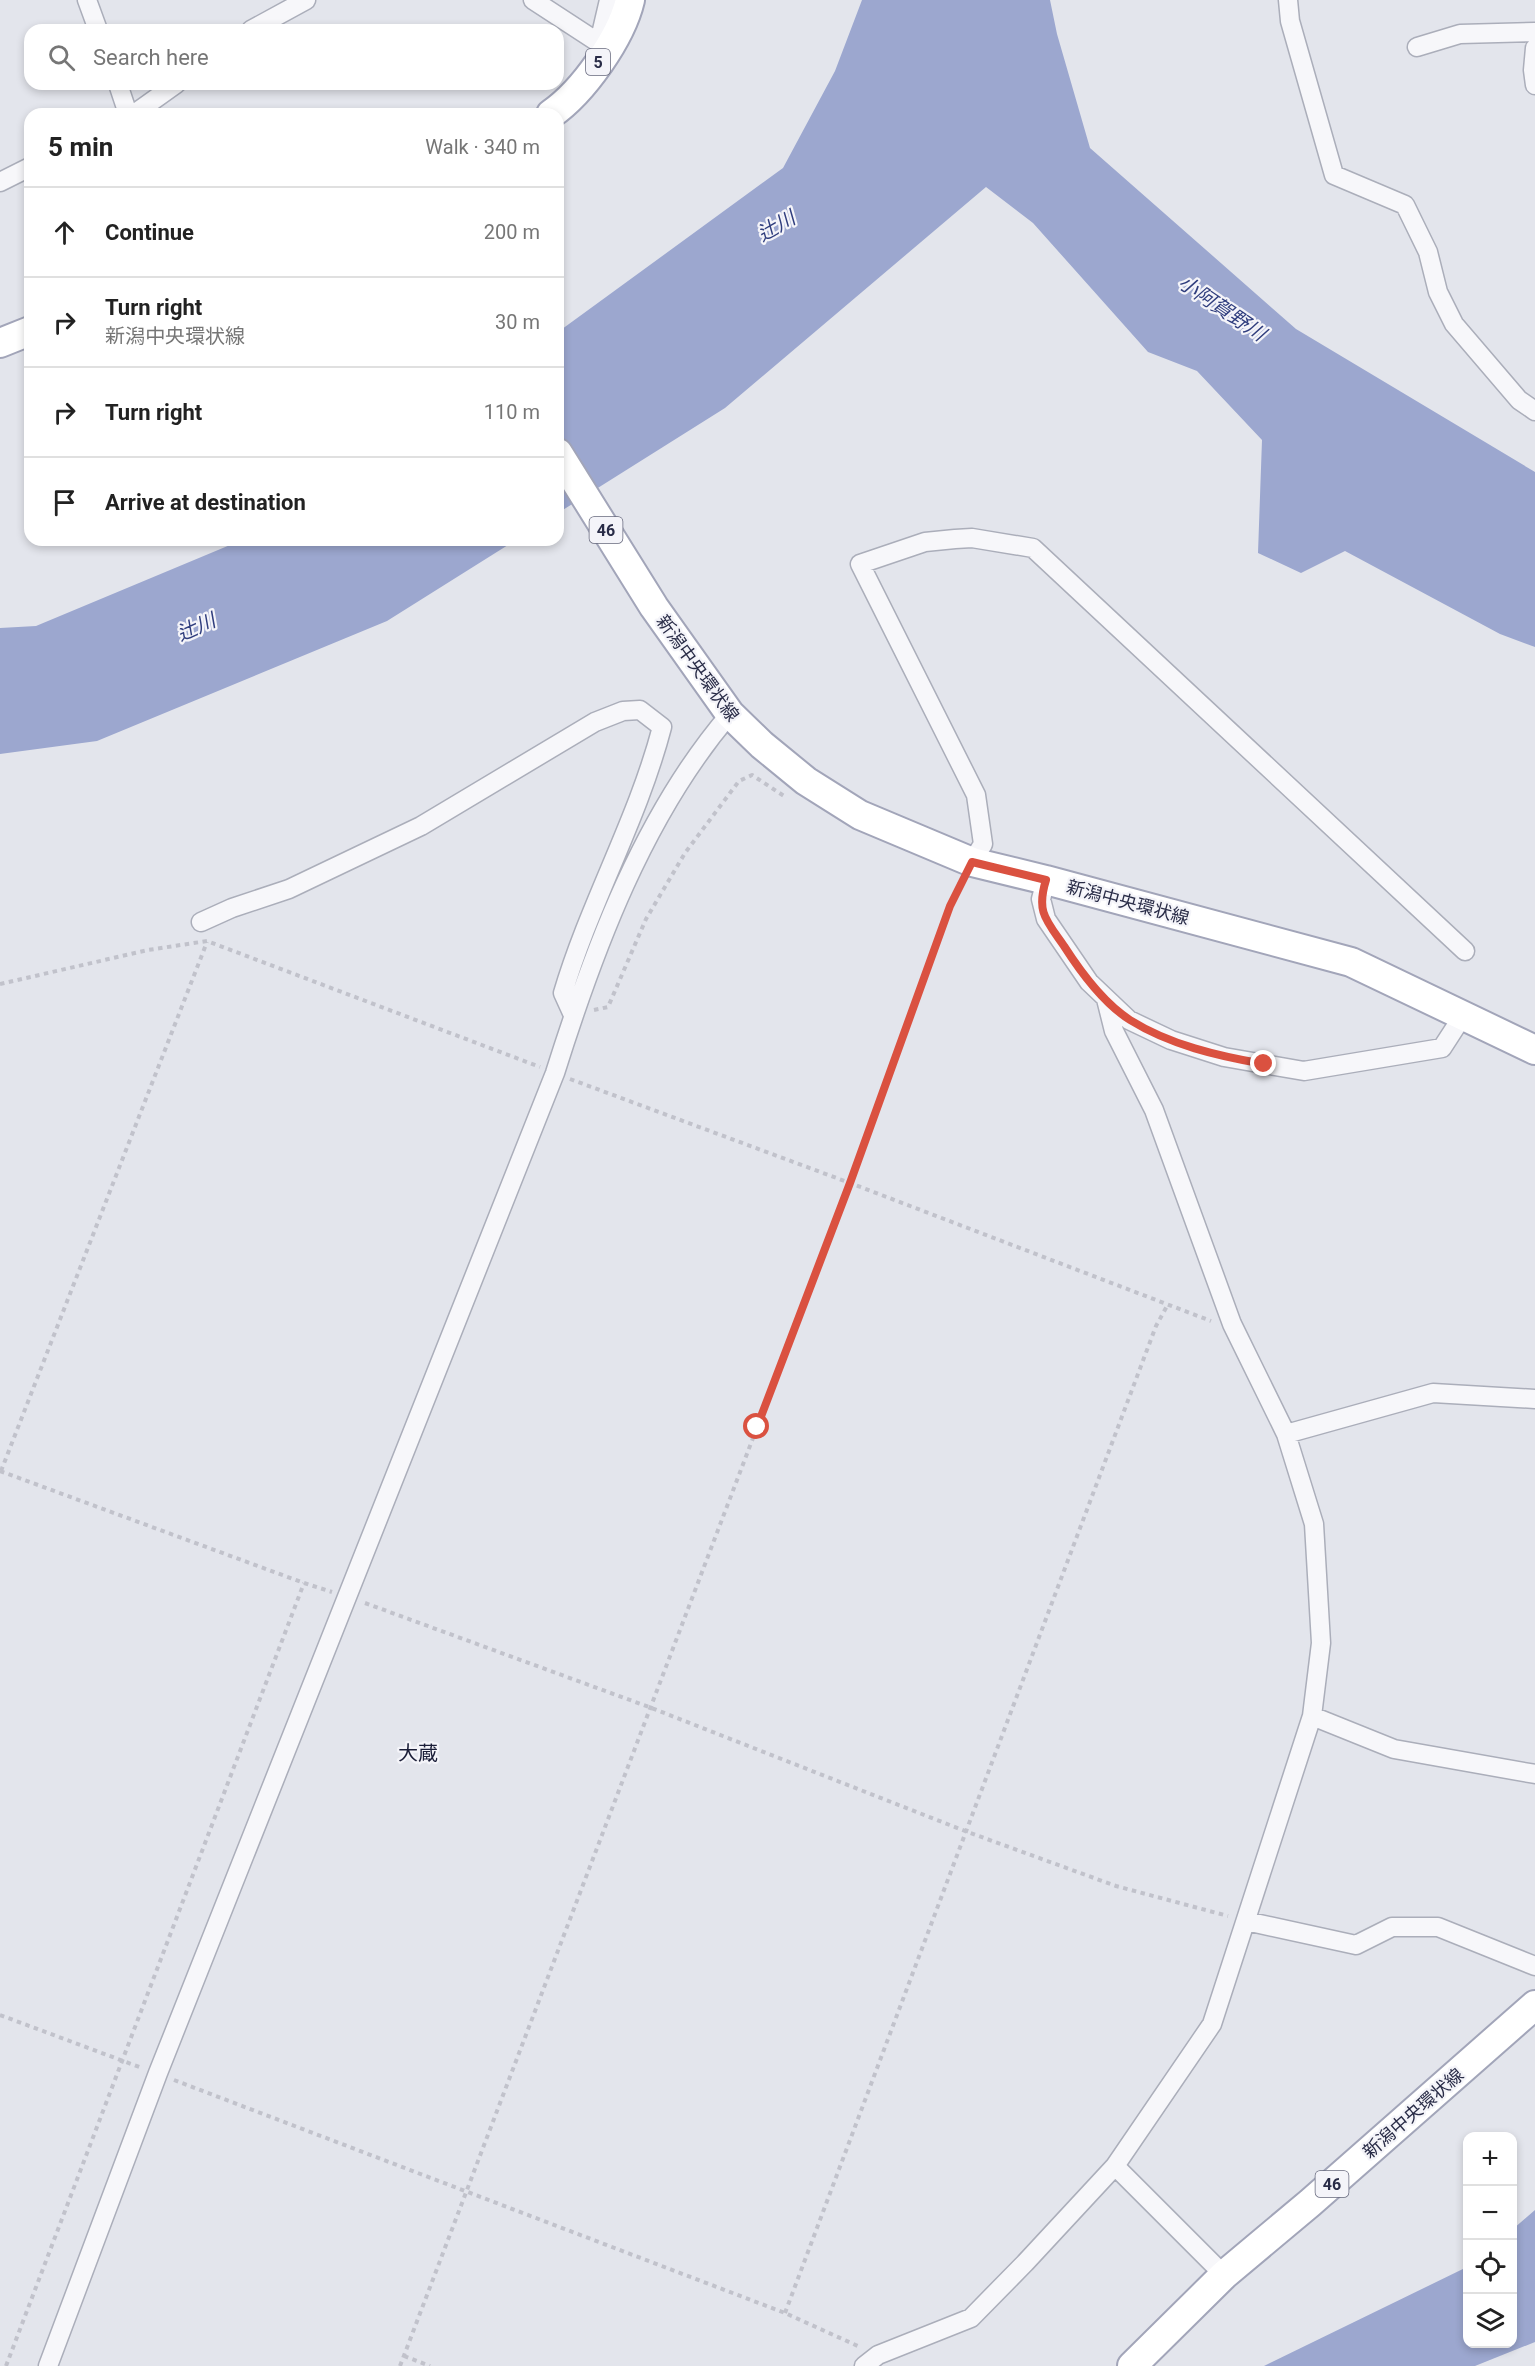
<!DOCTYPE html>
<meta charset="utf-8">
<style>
body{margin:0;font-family:Roboto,"Noto Sans JP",sans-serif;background:#f2f2f2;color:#222}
.controls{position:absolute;right:18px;bottom:18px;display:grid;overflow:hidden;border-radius:12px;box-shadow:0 3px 9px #0003}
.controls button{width:54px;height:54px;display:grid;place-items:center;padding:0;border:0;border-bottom:2px solid #e0e0e0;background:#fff;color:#222;font:30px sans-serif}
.stop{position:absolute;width:18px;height:18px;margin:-14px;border:4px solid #da5140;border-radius:50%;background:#fff}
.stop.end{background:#da5140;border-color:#fff;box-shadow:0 2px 6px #0008}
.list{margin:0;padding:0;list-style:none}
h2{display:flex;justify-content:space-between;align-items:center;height:78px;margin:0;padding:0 24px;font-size:26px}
h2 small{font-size:20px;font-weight:400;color:#767676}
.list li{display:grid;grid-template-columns:39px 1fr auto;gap:18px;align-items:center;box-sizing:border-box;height:90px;padding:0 24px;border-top:2px solid #e0e0e0}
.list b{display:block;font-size:22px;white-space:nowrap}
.list p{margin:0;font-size:20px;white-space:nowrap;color:#767676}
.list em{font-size:20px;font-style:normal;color:#767676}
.icon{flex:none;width:33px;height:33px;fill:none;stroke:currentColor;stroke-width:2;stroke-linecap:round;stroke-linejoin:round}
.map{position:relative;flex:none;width:1535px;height:2366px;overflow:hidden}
.search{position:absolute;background:#fff;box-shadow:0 3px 9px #0003;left:24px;top:24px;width:540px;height:66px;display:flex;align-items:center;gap:15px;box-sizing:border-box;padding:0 21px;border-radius:18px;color:#767676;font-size:22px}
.panel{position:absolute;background:#fff;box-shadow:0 3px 9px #0003;left:24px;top:108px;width:540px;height:438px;border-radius:18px}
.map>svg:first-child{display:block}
</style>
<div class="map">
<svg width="1535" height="2366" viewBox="0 0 1535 2366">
<rect width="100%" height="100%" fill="#e3e5ec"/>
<path fill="#9ca7cf" d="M862 0H1050L1057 34 1090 148 1296 329 1535 472V647L1500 634 1345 551 1301 573 1258 553 1262 440 1197 371 1148 352 1033 223 986 187 725 408 558 513V332L783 168 835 71Z
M242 540H516L387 621 97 741 0 754V628L36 626Z
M1535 2210V2342L1475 2366H1264L1467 2267 1468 2344H1512L1513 2229Z"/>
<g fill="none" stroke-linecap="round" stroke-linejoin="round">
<g stroke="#abaeba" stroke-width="21">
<path id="street" d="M87 0 98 30
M533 0 599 43 613 40
M1288 0 1290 21 1334 175 1405 205 1428 252 1438 292 1454 324 1519 400 1535 411
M251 30 306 0
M599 43 609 0
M1417 47 1460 34 1535 32
M1535 48 1533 70 1535 85
M118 84 128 114
M134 114 176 84
M0 182 30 167
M972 862 983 844 976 795 860 564 925 542 955 539 972 538 1033 548 1465 951
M1046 880 1041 899 1046 919 1089 982 1129 1020 1171 1040 1224 1057 1304 1071 1442 1048 1464 1014
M201 922 232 908 289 889 421 826 595 722 623 711 640 710 662 727C638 819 590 902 563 993L573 1015
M1286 1434 1433 1393 1535 1399
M1312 1716 1394 1749 1535 1774
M1246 1921 1356 1945 1392 1927H1438L1535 1966
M1115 2166 1224 2275
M48 2366 158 2073 555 1073C594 949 644 814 730 714
M864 2366 878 2355 971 2318 1025 2263 1115 2166 1212 2024 1312 1716 1321 1643 1314 1524 1286 1434 1232 1324 1154 1110 1114 1031 1106 999"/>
</g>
<g stroke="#a2a5b9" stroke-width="32">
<path id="primary" d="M551 114C583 92 621 38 630 0
M0 343 30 331
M558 453 654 607 730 714 762 745 806 781 860 815 972 862 1046 880 1351 962 1535 1050
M1132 2366 1224 2275 1310 2203 1535 2005"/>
</g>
<path stroke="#c1c2cb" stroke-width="4" stroke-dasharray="4.5 4.5" stroke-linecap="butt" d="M0 984 148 950 207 941 540 1067
M594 1010 608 1007 646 919 685 853 739 781 752 775 784 796
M570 1079 850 1183 1211 1321
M0 1471 304 1583 332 1592
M1 1471 207 942
M365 1603 649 1707 965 1831 1116 1886 1228 1916
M0 2015 142 2068
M174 2080 785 2313 860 2347
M785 2313 1156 1326 1167 1306
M404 2356 430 2366
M6 2366 304 1583
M400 2366 850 1183 950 906 960 882"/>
<use href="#street" stroke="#f7f7fa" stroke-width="18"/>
<use href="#primary" stroke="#fff" stroke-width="28"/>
</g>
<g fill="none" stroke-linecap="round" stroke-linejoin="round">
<path stroke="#da5140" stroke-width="8" d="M757 1427 850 1183 950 906 972 862 1046 880C1036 912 1046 920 1064 946 1080 971 1105 1004 1130 1020 1170 1045 1218 1056 1264 1064"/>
</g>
<g text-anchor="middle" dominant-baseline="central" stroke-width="4.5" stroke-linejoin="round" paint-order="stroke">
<g fill="#f4f4f9" stroke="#66687c" stroke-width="1.5">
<rect x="586" y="49" width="24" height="26" rx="4.5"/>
<rect x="589.5" y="517" width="33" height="26" rx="4.5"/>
<rect x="1315.5" y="2171" width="33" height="26" rx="4.5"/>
</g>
<g font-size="16" font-weight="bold" fill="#292c47">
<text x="598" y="62">5</text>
<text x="606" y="530">46</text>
<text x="1332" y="2184">46</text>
</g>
<g font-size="18" fill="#292c47" stroke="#f4f4f9">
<text transform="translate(698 668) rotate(54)">新潟中央環状線</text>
<text transform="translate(1128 902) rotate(15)">新潟中央環状線</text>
<text transform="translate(1413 2113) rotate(-41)">新潟中央環状線</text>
</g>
<g font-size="20" font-style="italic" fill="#303e7e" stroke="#f4f4f9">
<text transform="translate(776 226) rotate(-30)">辻川</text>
<text transform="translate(1222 308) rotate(34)">小阿賀野川</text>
<text transform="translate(196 627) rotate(-24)">辻川</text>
</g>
<g font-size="20" fill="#1b1e38" stroke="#f4f4f9">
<text x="418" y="1753">大蔵</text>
</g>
</g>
</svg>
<div class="controls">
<button>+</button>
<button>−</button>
<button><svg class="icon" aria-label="locate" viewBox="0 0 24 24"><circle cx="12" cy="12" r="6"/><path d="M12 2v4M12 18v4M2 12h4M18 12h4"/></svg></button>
<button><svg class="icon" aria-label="layers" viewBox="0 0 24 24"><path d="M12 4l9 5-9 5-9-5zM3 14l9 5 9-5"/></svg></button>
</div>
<div class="stop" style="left:757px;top:1427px"></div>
<div class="stop end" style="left:1264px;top:1064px"></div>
<div class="search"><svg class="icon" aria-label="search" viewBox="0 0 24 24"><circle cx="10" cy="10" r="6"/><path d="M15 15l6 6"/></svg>Search here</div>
<section class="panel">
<h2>5 min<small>Walk · 340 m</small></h2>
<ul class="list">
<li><svg class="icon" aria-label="ahead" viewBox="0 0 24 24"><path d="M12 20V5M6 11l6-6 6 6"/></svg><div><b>Continue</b></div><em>200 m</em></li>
<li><svg class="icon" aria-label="right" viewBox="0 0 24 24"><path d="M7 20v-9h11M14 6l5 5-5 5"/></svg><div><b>Turn right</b><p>新潟中央環状線</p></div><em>30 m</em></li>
<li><svg class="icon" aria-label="right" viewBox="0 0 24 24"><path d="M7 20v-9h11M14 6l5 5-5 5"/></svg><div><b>Turn right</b></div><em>110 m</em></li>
<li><svg class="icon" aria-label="arrive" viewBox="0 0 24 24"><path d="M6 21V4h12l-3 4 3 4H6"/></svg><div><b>Arrive at destination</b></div></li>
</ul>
</section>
</div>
